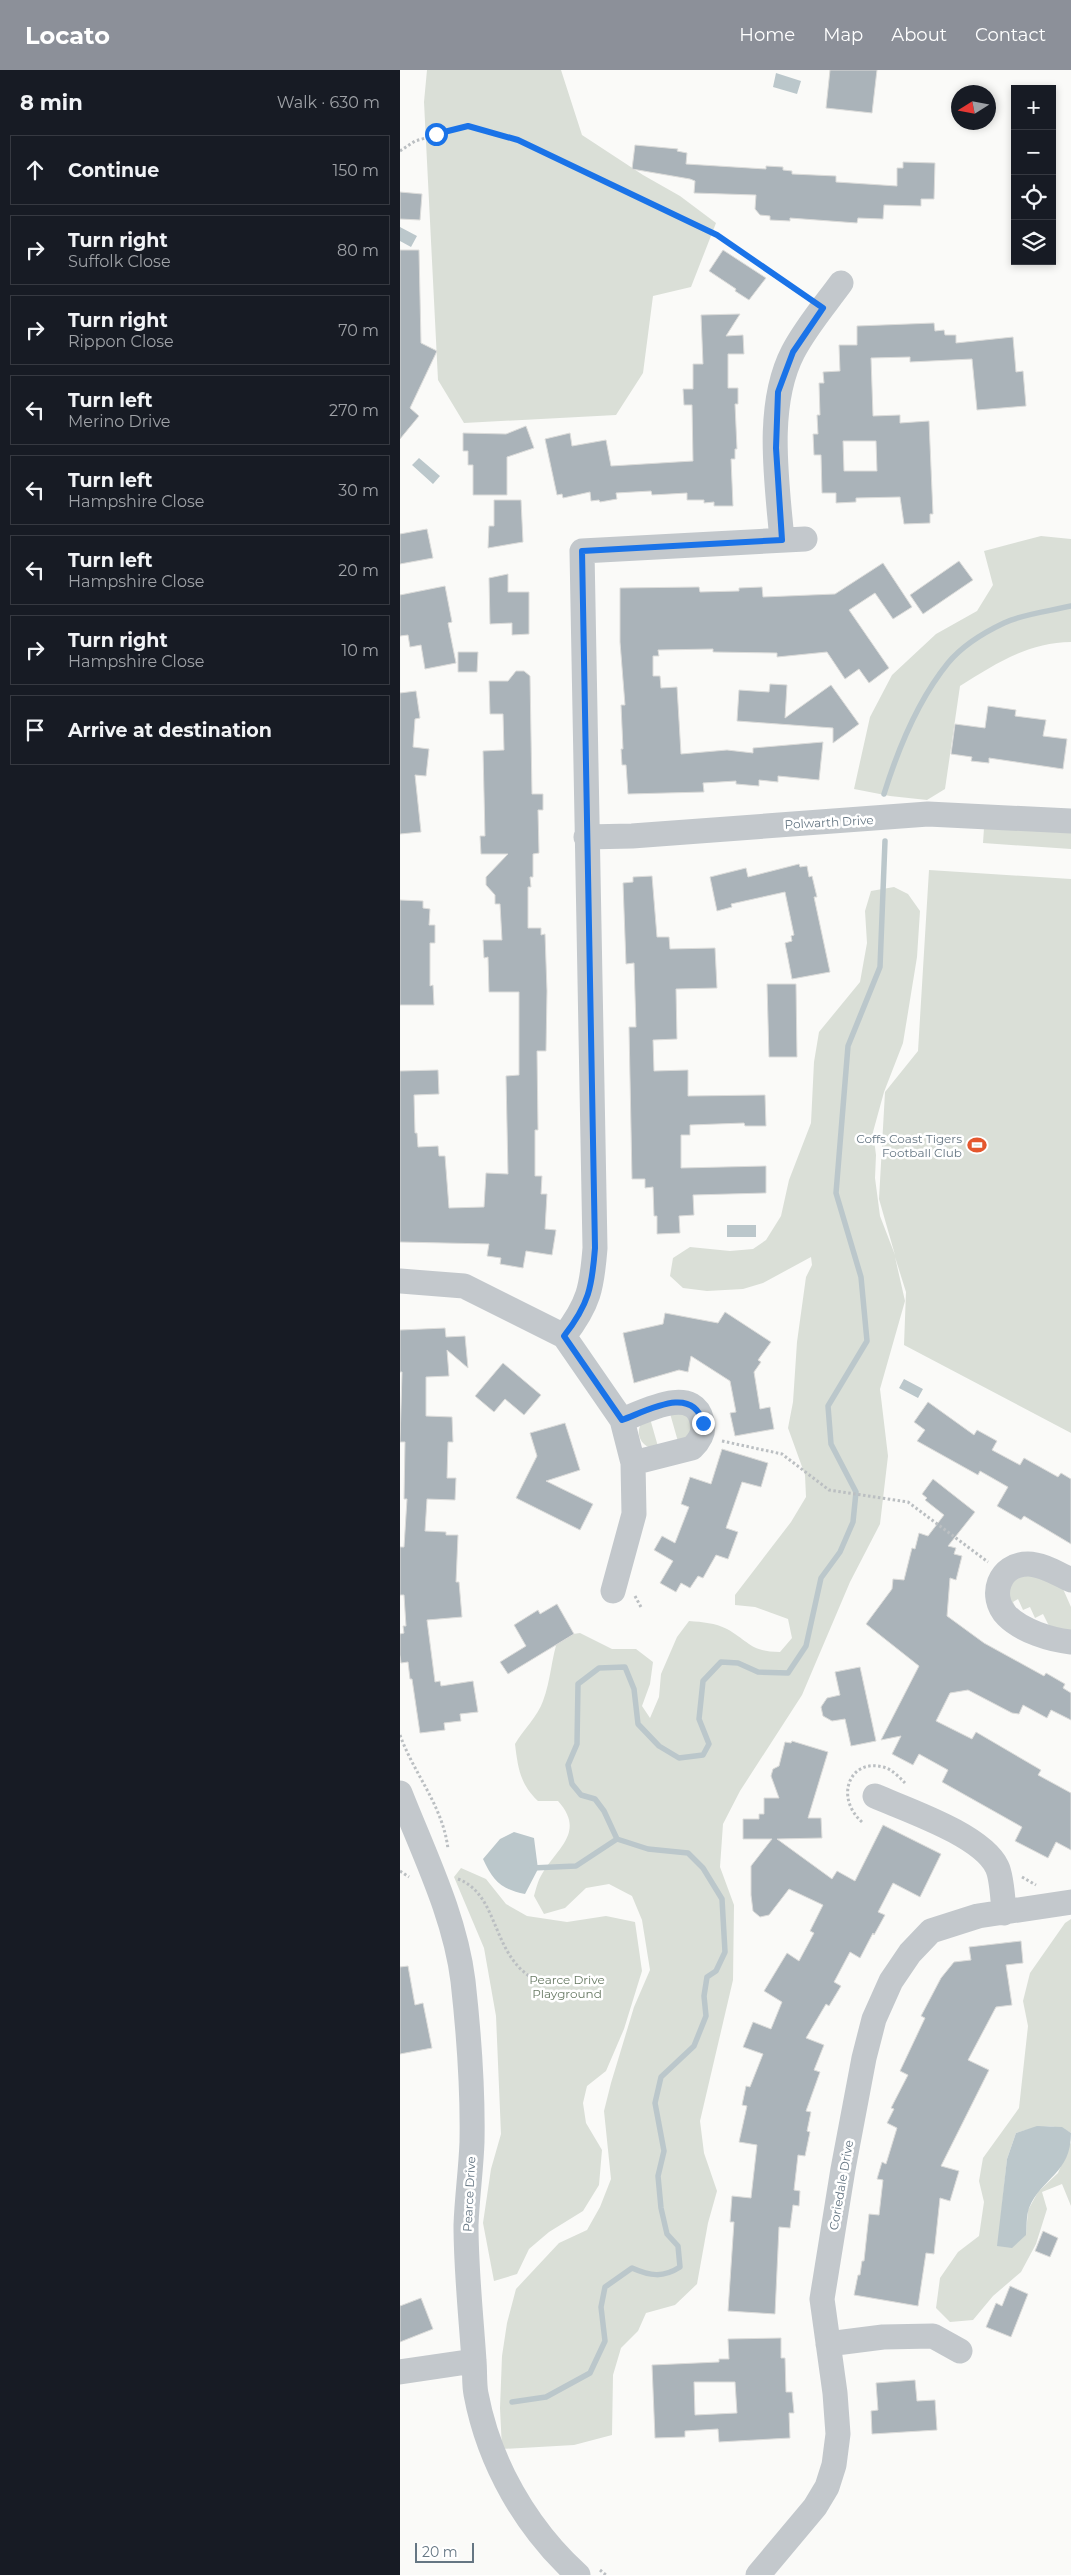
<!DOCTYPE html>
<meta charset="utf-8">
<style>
body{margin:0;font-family:Montserrat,sans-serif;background:#242831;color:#f1f3f6}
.controls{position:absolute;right:15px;top:15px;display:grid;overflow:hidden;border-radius:0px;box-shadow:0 2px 8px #0003}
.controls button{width:45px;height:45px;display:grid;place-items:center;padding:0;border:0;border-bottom:1px solid #363941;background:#171b24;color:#f1f3f6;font:25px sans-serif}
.compass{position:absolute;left:551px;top:15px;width:45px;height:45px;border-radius:50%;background:#171b24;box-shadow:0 2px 8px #0003;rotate:259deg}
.scale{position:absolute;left:15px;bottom:12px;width:59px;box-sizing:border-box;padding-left:5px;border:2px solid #657683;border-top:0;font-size:14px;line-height:18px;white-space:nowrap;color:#657683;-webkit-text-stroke:4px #fff;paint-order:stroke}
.stop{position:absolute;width:15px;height:15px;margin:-11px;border:4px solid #1a73e8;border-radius:50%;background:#fff}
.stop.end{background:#1a73e8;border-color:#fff;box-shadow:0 1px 5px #0008}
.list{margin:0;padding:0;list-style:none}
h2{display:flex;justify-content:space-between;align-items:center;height:65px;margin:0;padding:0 20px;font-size:21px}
h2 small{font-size:16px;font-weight:400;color:#9ea1a6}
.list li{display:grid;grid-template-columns:32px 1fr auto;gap:15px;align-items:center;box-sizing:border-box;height:70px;margin:0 10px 10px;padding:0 10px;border:1px solid #363941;border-radius:0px}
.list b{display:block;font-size:19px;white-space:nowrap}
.list p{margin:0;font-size:16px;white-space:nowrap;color:#9ea1a6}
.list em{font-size:16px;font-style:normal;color:#9ea1a6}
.icon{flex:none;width:28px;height:28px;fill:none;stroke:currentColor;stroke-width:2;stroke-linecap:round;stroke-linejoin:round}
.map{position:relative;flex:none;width:671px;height:2505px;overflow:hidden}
header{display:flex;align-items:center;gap:30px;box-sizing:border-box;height:70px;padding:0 25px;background:#8c9099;color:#fff}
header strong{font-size:24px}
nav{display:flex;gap:28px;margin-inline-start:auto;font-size:18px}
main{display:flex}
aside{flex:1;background:#171b24}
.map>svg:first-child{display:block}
</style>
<header>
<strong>Locato</strong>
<nav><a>Home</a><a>Map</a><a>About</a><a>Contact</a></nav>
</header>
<main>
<aside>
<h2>8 min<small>Walk · 630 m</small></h2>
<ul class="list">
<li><svg class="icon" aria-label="ahead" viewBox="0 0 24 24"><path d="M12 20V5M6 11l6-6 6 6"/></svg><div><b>Continue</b></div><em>150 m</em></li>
<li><svg class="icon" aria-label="right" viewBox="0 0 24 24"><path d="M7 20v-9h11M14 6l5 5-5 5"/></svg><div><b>Turn right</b><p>Suffolk Close</p></div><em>80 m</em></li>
<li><svg class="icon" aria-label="right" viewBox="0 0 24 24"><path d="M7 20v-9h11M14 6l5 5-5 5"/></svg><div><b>Turn right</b><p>Rippon Close</p></div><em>70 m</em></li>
<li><svg class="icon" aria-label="left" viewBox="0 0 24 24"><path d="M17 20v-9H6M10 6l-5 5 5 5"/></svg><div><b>Turn left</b><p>Merino Drive</p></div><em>270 m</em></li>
<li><svg class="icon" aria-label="left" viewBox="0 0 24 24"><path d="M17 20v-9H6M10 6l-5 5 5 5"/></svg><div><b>Turn left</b><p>Hampshire Close</p></div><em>30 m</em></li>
<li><svg class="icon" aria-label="left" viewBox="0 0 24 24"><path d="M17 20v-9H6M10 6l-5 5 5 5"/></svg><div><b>Turn left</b><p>Hampshire Close</p></div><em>20 m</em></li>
<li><svg class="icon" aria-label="right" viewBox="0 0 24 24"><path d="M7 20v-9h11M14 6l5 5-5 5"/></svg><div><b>Turn right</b><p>Hampshire Close</p></div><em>10 m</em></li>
<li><svg class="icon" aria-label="arrive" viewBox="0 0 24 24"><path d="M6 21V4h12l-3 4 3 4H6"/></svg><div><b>Arrive at destination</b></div></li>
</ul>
</aside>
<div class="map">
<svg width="671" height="2505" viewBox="0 0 671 2505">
<rect width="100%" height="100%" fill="#fafaf8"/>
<path fill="#dadfd7" d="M27 0H161L182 65 243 105 280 126 316 153 291 217 253 226 243 303 216 345 64 353 38 310 24 32Z
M641 466 671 469V572C629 572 595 594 560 616L545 719 527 730 490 726 454 719 470 647 492 605 536 564 577 541 593 515 584 481Z
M584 758 671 763V779L583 773Z
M529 800 671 809V1363L504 1275 506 1222 495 1187 505 1231 480 1319 488 1386 480 1454 450 1512 402 1625 340 1721 323 1754 320 1797 334 1835 333 1910 300 2051 304 2083 317 2121 308 2153 297 2214 275 2235 246 2243 238 2261 221 2278 213 2305 212 2365 174 2375 102 2379 100 2338 102 2286 107 2253 116 2219 159 2173 187 2160 200 2137 211 2109 204 2041 211 2013 234 1937 250 1900 242 1850 232 1826 209 1814 186 1818 165 1838 144 1844 134 1826C136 1819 138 1810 142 1804 157 1778 186 1762 158 1731H138C120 1714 118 1698 115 1674 123 1660 138 1646 143 1631 151 1610 151 1588 159 1566L180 1563 212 1579H236L253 1592 250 1614 242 1636 250 1648 259 1627 261 1604 277 1567 289 1551C303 1552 315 1553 327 1559 350 1572 351 1582 380 1582L392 1568 388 1549 355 1537 335 1535V1525L391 1452 406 1427 405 1405 388 1358 393 1332 397 1272 406 1207 412 1195 411 1187 363 1213 343 1219 307 1221 283 1218 270 1206 273 1188 290 1177 330 1181 353 1179 366 1170 381 1146 389 1110 411 1053 414 992 419 962 460 912 467 873 465 841 471 821 494 817 508 824 520 841 517 887 503 973 484 1022 473 1062 476 1085 475 1108 480 1146 495 1185 479 1129 485 1022 518 981Z
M269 1340 288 1344 293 1362 279 1375Z
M249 1345 259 1380C237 1378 232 1357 249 1345Z
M622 1502 660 1512 671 1537V1565L652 1562 643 1544 635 1548 630 1537 623 1540 618 1529 613 1532 620 1547 609 1536 608 1510Z
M61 1798 86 1809 106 1834 127 1846 167 1852 206 1846 235 1852 242 1901 224 1959 206 2001 187 2016 183 2033 186 2053 202 2080 199 2115 183 2141 149 2162 129 2179 117 2204 94 2211 83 2153 91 2099 101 2064 96 1946 84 1878 54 1807Z
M671 1849V2063C653 2052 635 2057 616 2063L607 2089 600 2156 626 2165 628 2140 638 2122 658 2103 671 2072V2136L662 2114 642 2122 647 2139 636 2174 621 2202 593 2226 573 2250 550 2252 536 2238 540 2208 558 2182 579 2166 584 2132 579 2111 583 2088 619 2038 628 1956 623 1931 630 1903 665 1853Z"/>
<path fill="#bbc7cb" d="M376 3 401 11 397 24 373 17Z
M0 157 17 166 11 177 0 171Z
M19 388 40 406 33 414 12 395Z
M327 1155H356V1167H327Z
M504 1309 523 1319 518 1328 499 1318Z
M114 1762 134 1768 138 1799 125 1824C101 1819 93 1811 83 1789L100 1769Z
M637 2056 662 2057 671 2063C671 2104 642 2107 629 2138 626 2146 627 2157 626 2165L612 2178 597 2176 607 2089 616 2063Z"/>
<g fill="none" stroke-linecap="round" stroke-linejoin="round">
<path stroke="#bbc7cb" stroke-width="5.5" d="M484 724C498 679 518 630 548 593 562 576 585 562 604 553 622 544 651 541 671 536
M132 1798 176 1796 217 1769
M112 2332 146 2327 190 2303 205 2271 201 2237 205 2217 232 2198C250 2206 263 2208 280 2197L278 2176 267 2164 261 2138 258 2106 264 2081 255 2033 261 2007 294 1976 306 1946 304 1926 307 1907 316 1901 325 1882 322 1829 303 1798 288 1783 248 1779 217 1769 204 1741 195 1729 181 1725 172 1714 168 1695 177 1674 178 1614 199 1598 225 1597 234 1619 238 1654 259 1676 279 1688 303 1685 309 1674 299 1649 303 1611 321 1592 338 1593 358 1602 388 1603 406 1576 421 1508 440 1482 453 1452 456 1422 431 1374 428 1336 467 1271 461 1207 436 1123 448 976 480 897 485 771"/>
</g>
<path fill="#aab3b9" stroke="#dcdcda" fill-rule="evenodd" d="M430 0H477L472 43 426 38Z
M235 75 278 79 277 81 287 83 286 94 366 99V96L383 97V100L392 101V104L436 106V112L497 116V98H503V92L535 93 534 129H521V136L484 135 483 149 458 148 457 153 390 148V151L370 150V146L360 145 355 139 356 125 294 123 295 111 290 109 232 99Z
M0 122 22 124 20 150 0 149Z
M0 180H19L21 273 37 281 10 338 19 346 0 369Z
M323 180 366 208 349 230 335 221 336 219 309 201Z
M340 244 326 266 343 265 344 284H328V318H338V334H335L337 379H335V389H331L333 436H314V432L304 433V430H287V423L252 425 251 421 216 423 217 429 200 432 199 430 191 431 190 422 163 428 162 424 157 425 145 369 170 363 172 376 206 370 211 396 293 391 292 335H284L283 319H293V294H303L301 245Z
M534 253 535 261 544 260 545 265H556V273L613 267 616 302 623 301 626 336 577 340 572 289 510 292V287L471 288 473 346 500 345V353L529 351 533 444H530V453L504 454 500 427 456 428V432L436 433V423H422L421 385H414L413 364H418L417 345H420L419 313H424L423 302 440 301 439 275H457V256ZM443 371H476L477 401H444Z
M126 356 134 378 107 387V425H73V395H68V381H63V363L106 364Z
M94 430H121L123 472 88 478 89 456H94Z
M27 459 33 488 0 494V464Z
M559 491 573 510 523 544 510 525Z
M483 493 512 537 493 549 475 523 449 540 489 598 469 613 459 599 445 609 427 582 377 587V583L313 582V579L258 580 259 586H253V606H260L261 618 277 617 281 684 327 680 353 683V678L423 672 419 710 378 706V712L359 710V716L336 714V711L303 713 304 722 228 724 226 695H222L221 679H223L221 635H225L220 572V518L299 517 300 522 339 521V518L362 517 363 527 435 524Z
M108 504V522H129V564L112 565V553L90 554 89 508Z
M45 516 52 552 48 553 56 593 25 599 21 575 10 577 8 565 0 566V525Z
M58 582H78L77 602H58Z
M116 601H124L130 606 132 724H143V740H138L139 783 133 784V807H130L131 817H128V858H141V865L145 864 147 921 146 981H137L138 1060H135V1106H142L141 1124H147L145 1159 156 1160 152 1185 126 1181 123 1198 100 1194 101 1188 87 1186 89 1174 0 1172V1001L38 1000 39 1024 14 1025 15 1063H17L18 1077 38 1076 39 1086H45L49 1138 84 1137 86 1103 108 1104 106 1006 119 1005V922H89L88 887 84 888 83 870H102L100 834H95V825L86 815V807L108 784H81L80 766H85L83 681 104 680 103 644H90L89 611H108Z
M370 614 387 615 385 648 431 615 459 654 433 673V658L337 651 339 620 369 622Z
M16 621 20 648 15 649 13 677 29 679 26 706 15 705 21 762 0 764V623Z
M588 636 616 640 615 646 646 650 643 666 667 669 663 699 589 688V693L571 691 572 687 551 684 555 654 585 658Z
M399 794 400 797 407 796 409 807 412 806 417 827H414L430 902 392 909 385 873 392 871 391 866 394 865 385 822 331 834 332 837 317 841 310 807 346 798 348 807Z
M252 806 257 867H269L270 879 315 878 317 918 276 919 277 969 253 970 254 1001 288 1000V1026L365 1025 366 1056H345L344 1053 290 1055V1065H281V1098L366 1096V1123L293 1125 294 1145 279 1146 280 1163 257 1164V1146H254L253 1117 245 1118V1109H232L229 957H236L234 893 226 894 223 813 233 812V807Z
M0 830 23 831V838L30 839 29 855H35V873H30V916L33 915 34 935H0Z
M367 914H396L397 987H369Z
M325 1242 371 1272 358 1290 361 1292 354 1302 360 1339 370 1337 374 1359 335 1366 330 1343 336 1342 330 1311 291 1286 288 1302 279 1300 234 1313 223 1263 263 1254 265 1243 318 1253Z
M45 1258 46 1267 65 1266 68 1298 47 1280 49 1306 26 1307V1346L52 1347 53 1372H48L47 1408H56L55 1430 27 1429 25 1461 46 1462V1465H58L56 1512H59L62 1547 27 1550 35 1612 40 1611 41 1616 73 1611 78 1642 60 1644 61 1651 44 1653 45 1660 20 1663 12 1609H10L8 1592 1 1593 0 1585V1564L4 1563 3 1556H6L4 1525H0V1477H4L7 1429H4L5 1372H0L2 1302H0V1260Z
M103 1293 141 1325 124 1345 105 1329 94 1342 75 1326Z
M528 1332 574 1365 577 1360 597 1371 592 1380 620 1395 624 1388 658 1407 661 1403 671 1409V1474L624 1446 621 1450 597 1436 608 1417 580 1401 578 1405 517 1371 525 1360 514 1352Z
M165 1353 180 1400 146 1411 193 1434 180 1460 116 1428 137 1386 130 1363Z
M322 1379 368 1393 361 1417 342 1412 326 1458 338 1462 328 1489 316 1485 303 1508 298 1506 290 1518 281 1513 276 1522 260 1513 273 1491 254 1480 262 1466 275 1473 289 1437 281 1434 290 1407 311 1414Z
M533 1409 575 1442 548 1476 556 1478 554 1484 562 1486 556 1510 550 1508 547 1546 584 1573 644 1606 646 1603 665 1614 663 1618 671 1623V1650L651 1640 647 1648 623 1635 619 1644 612 1643 568 1620 550 1623 536 1651 572 1669 576 1662 641 1700 638 1705 671 1723V1780L656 1772 648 1788 615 1771 622 1757 542 1712 548 1700 519 1684 513 1695 492 1684 501 1666 481 1670 519 1596 466 1554 492 1519 493 1509 504 1510 512 1478 515 1479 519 1463 528 1466 544 1445 525 1430 527 1428 522 1424Z
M157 1534 174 1564 108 1604 100 1592 126 1576 114 1555 138 1540 140 1544Z
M460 1597 476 1671 451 1676 445 1649 432 1651 423 1646 421 1637 427 1628 440 1625 435 1602Z
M392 1671 428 1682 408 1748H421L422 1768 377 1769 432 1809 437 1801 455 1811 483 1755 541 1784 520 1827 493 1813 478 1842 485 1845 474 1865 473 1863 460 1888 450 1882 434 1912 441 1916 429 1936 426 1934 406 1968 424 1975 414 2000 420 2002 406 2041 411 2042 407 2061 410 2062 405 2086 398 2085 394 2120 400 2121 399 2136 393 2135 390 2158 379 2157 375 2244 328 2241 334 2152H330L332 2126 351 2128 357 2075 339 2072 347 2036 342 2035 346 2016 350 2017 363 1984 343 1977 353 1952 371 1959 382 1932 364 1921 387 1883 399 1891 414 1863 410 1861 423 1835 389 1819 369 1845 360 1847 353 1841 351 1825V1796L372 1769H343V1749H359V1744H364V1728H379L371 1706 373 1699 379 1696 385 1672 391 1673Z
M621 1871 623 1893 606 1895 612 1935 596 1937 568 1990 589 2000 541 2096 559 2101 550 2131 540 2128 534 2184 526 2183 518 2236 454 2225 458 2205H460L462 2191H464L469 2144 479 2145 483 2110 477 2109 482 2092 486 2094 497 2058 487 2053 494 2039 491 2038 508 2005 500 2001 525 1948 521 1946 541 1908 554 1892 571 1890 569 1877Z
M8 1896 15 1935 23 1933 32 1978 0 1984V1897Z
M643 2161 658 2168 650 2187 635 2181Z
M610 2216 628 2224 611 2267 586 2257 596 2233 602 2236Z
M21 2228 33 2259 0 2272V2236Z
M381 2268V2288H385L386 2322H392L394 2343H389L390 2368 319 2372 318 2359 285 2361V2367L255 2368 252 2295 319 2292V2289H329L328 2269ZM294 2312H335L337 2343 295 2345Z
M515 2310 517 2331 535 2330 537 2360 472 2364 471 2341 478 2340 476 2313Z"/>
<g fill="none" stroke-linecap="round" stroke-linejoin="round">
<path stroke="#bbbfc2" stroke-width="3" stroke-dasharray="2.5 2.5" stroke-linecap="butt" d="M0 81 15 71 68 56 118 70 317 165 404 225
M322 1371 382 1384 429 1420 508 1432 588 1492
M235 1526 242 1539
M0 1665C14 1704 43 1736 48 1779
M462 1752C434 1727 450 1688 483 1697 492 1699 499 1707 505 1713
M0 1801 9 1807
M622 1807 636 1815
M58 1809C98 1824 91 1879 129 1906
M200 2500 206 2505"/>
<path stroke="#c3c8cc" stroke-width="25" d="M382 470C377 412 365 336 393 282 406 257 425 235 441 213
M186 767 232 766 528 744 671 751
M0 1211 64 1216 164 1266 222 1350 233 1393 234 1444 213 1521
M164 1266C189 1234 192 1217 195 1178L182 481 405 469
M222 1350C243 1342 294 1314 302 1351 305 1362 300 1370 292 1378L233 1393
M671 1510C658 1504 642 1494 628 1494 599 1494 588 1526 607 1546 622 1561 651 1570 671 1572
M0 1723C24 1784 55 1846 63 1911 69 1965 73 2019 72 2072 71 2100 67 2127 66 2155 66 2201 71 2245 74 2291 75 2302 74 2314 76 2324 89 2393 126 2458 178 2505
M475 1726C507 1740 582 1765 597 1797 602 1807 603 1831 604 1843
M428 2274 483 2267 533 2266 560 2281
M0 2302 74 2291
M358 2505 415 2437 427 2417 434 2395 438 2364 435 2323 422 2229 443 2099 464 1988 474 1949 491 1911 510 1883 531 1861 578 1846 671 1832"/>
</g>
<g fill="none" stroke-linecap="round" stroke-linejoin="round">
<path stroke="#1a73e8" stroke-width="6" d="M36 64 68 56 118 70 317 165 423 238 393 282 378 322 376 378 382 470 182 481 195 1178C192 1217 189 1234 164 1266L222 1350C247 1341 293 1314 303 1353"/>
</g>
<defs>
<g id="stadium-bare" transform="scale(1.5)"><path d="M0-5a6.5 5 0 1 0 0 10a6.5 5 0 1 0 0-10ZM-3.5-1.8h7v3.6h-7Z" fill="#e4572e" stroke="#fff" stroke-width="2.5" paint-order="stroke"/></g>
</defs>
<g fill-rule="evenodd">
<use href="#stadium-bare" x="577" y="1075"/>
</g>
<g text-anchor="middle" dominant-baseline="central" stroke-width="5" stroke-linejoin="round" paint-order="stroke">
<g font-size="12" fill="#657683" stroke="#fff">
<text transform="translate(429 752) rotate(-3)">Polwarth Drive</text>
<text transform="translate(441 2115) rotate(-80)">Coriedale Drive</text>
<text transform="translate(69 2124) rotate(-87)">Pearce Drive</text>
</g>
<g font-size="12" fill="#657683" stroke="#fff" text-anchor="end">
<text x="562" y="1068">Coffs Coast Tigers<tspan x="562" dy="14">Football Club</tspan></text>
</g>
<g font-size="12" fill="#687a64" stroke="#fff">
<text x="167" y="1909">Pearce Drive<tspan x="167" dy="14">Playground</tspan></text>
</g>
</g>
</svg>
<div class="controls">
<button>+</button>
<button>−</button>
<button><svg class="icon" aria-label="locate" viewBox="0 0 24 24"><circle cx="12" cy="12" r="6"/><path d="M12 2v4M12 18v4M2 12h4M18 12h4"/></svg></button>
<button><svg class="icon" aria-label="layers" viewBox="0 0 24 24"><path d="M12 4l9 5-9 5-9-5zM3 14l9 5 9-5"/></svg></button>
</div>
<svg class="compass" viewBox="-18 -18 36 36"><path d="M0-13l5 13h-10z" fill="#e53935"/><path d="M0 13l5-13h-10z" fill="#9ea1a6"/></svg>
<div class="scale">20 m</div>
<div class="stop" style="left:36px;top:64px"></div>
<div class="stop end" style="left:303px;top:1353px"></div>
</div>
</main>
